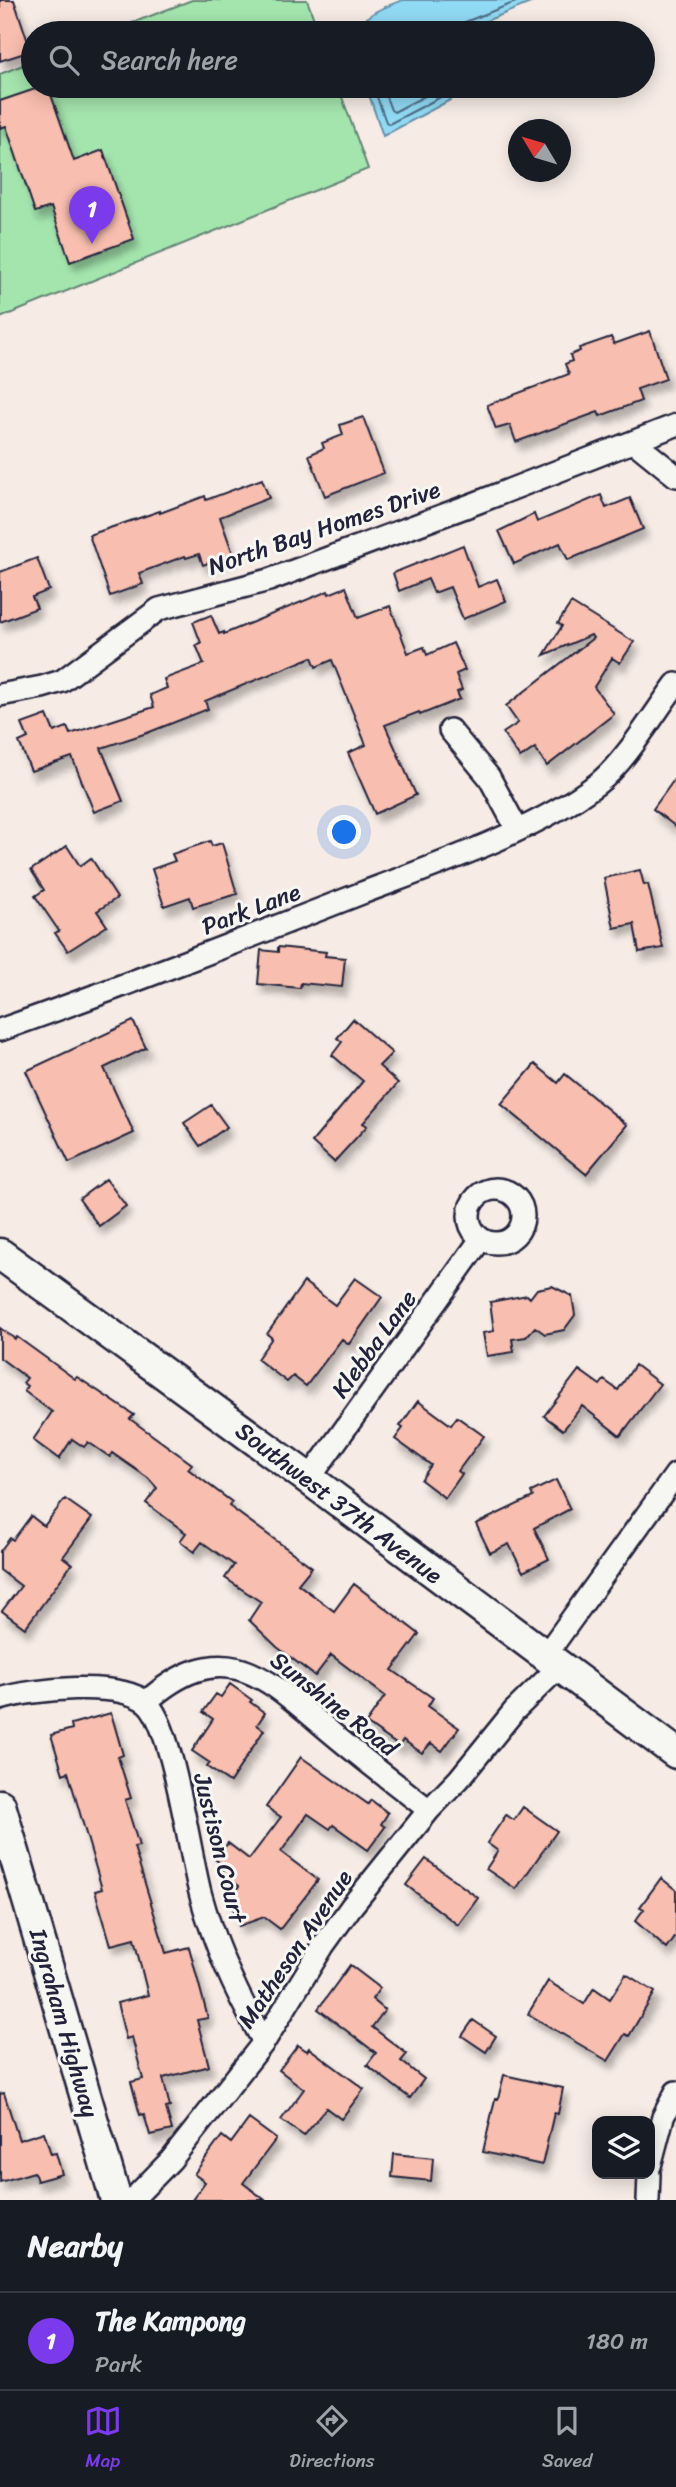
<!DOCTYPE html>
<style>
body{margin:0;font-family:Sriracha,sans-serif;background:#242831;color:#f1f3f6}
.controls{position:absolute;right:21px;bottom:21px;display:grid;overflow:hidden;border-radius:14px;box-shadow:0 4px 18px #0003}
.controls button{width:63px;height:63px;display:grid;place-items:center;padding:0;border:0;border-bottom:2px solid #363941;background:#171b24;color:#f1f3f6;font:35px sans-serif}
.compass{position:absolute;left:508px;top:119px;width:63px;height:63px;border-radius:50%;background:#171b24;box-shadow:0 4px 18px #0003;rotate:308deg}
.you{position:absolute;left:345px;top:833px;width:24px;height:24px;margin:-18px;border:5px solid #fff;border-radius:50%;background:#1a73e8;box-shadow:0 0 0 10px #1a73e833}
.badge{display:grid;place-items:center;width:46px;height:46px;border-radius:50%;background:#7c3aed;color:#fff;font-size:23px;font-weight:700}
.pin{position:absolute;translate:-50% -58px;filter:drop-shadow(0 2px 4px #0008)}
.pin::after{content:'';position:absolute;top:37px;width:24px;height:21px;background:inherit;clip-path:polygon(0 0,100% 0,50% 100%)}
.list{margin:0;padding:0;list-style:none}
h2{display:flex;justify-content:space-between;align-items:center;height:91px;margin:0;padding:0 28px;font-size:30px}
h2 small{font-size:23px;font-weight:400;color:#9ea1a6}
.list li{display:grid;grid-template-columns:46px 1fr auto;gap:21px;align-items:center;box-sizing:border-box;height:98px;padding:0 28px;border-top:2px solid #363941}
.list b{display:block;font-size:26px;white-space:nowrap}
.list p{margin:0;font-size:23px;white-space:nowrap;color:#9ea1a6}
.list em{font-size:23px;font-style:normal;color:#9ea1a6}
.icon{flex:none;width:38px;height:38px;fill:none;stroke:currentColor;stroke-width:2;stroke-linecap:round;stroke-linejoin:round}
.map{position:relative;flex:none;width:676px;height:2200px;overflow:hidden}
.search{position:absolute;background:#171b24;box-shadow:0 4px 18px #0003;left:21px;right:21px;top:21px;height:77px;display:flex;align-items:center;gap:18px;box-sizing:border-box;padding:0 24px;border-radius:38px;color:#9ea1a6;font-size:26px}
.sheet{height:189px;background:#171b24}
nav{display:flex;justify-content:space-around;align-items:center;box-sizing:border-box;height:98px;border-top:2px solid #363941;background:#171b24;font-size:19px;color:#9ea1a6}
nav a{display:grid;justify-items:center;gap:4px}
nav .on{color:#7c3aed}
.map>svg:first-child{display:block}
</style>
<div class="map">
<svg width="676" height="2200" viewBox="0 0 676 2200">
<defs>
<filter id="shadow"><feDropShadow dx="4.5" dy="8" stdDeviation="3.5" flood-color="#0004"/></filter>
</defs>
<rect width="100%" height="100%" fill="#f6ebe5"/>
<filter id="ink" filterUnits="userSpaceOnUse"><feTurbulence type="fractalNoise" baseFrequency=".0143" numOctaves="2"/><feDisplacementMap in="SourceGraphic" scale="14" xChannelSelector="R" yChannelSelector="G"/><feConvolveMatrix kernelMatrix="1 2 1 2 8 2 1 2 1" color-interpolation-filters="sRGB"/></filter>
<g filter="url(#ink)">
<path fill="#a4e5ae" stroke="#638474" stroke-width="2" d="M192 0H307L319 33H106Z
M33 61V86H338L368 169 0 318V74Z"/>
<path fill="#91daf3" stroke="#6590a9" stroke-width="2" d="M403 0H538L456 33H355C366 13 382 8 403 0Z
M366 86H462L465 92 383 136Z"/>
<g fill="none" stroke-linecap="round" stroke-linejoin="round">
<path stroke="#4e6c85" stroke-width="2" d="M455 33 456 28 460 24 521 0
M373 86 386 122 389 124 454 90 456 86
M382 86 391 110 394 112 444 86"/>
</g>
<path fill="#f8beaf" stroke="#22223b" stroke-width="2" filter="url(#shadow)" d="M0 0H14L31 51 0 61Z
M44 86H48L74 161 103 150 134 239 70 262 51 207 35 212 6 126 0 128V101Z
M650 331 666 379 637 389 641 401 600 416 598 412 516 442 510 425 496 429 487 405 569 374 565 364 572 361 570 355 580 351 579 348 611 337 614 344Z
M363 417 384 473 325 496 309 455 324 448 322 443 343 435 340 425Z
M262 479 269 498 220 517 233 554 203 565 199 554 186 558 185 556 139 573 143 584 110 596 89 535 160 511V513L205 496 206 500Z
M601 495 606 508 630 498 643 529 568 560 560 543 514 564 499 531 534 514 537 522Z
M463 545 478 587 497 579 506 601 463 619 450 587 434 593 428 579 399 591 393 573Z
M37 558 49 590 32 597 37 608 0 622V572Z
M346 587 358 618 390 606 408 653 424 647 427 655 453 643 465 670 456 674 462 690 457 692 460 699 420 715 419 712 385 725 416 795 375 814 348 753 366 745 332 660 316 667 312 657 205 701 208 709 147 733 101 748 123 801 94 812 72 757 31 771 19 742 28 738 22 724 47 715 54 732 67 727 70 734 154 707 150 695 167 688 164 679 204 664 196 645 201 643 193 622 211 615 219 634 224 632V634L328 591 329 594Z
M571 603 634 642 620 663 612 658 594 687 614 714 547 766 535 748 520 758 503 733 518 723 506 706 593 638 591 635 544 655 562 626 558 623Z
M676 777V827L653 809Z
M210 841 212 846 222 843 237 894 193 907 190 897 164 906 152 869 175 861 172 854Z
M67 846 80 866 91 858 117 898 97 911 107 926 68 951 55 933 59 931 35 896 44 890 31 870Z
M640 870 644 885 648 884 663 948 639 952 634 924 614 928 604 878Z
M278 947 326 952 325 956 345 958 342 987 301 983 300 988 258 984 261 950 278 952Z
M353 1019 392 1053 379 1066 398 1083 363 1123 367 1126 334 1162 312 1142 363 1081 332 1055 342 1042 337 1038Z
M133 1021 146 1048 104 1068 134 1133 69 1163 26 1071Z
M535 1064 558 1083 565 1074 627 1125 586 1174 501 1104Z
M211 1105 227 1127 200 1146 184 1123Z
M106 1179 126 1206 99 1226 79 1199Z
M355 1278 382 1297 349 1344 342 1339 306 1386 293 1376 287 1382 257 1359 272 1338 267 1334 304 1282 335 1305Z
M552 1286 572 1296 575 1315 564 1330 545 1334 535 1327 526 1337 512 1339 514 1352 487 1356 483 1333 494 1331 490 1302 527 1295 530 1298 537 1289Z
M0 1328 15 1339 17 1337 75 1379 77 1377 134 1415 130 1419 192 1464 188 1469 232 1502 229 1506 312 1567 298 1584 334 1611 354 1584 419 1634 392 1670 433 1698 428 1706 459 1728 442 1751 431 1743 422 1753 403 1740 399 1746 366 1723 385 1696 331 1655 315 1676 277 1647 249 1620 261 1602 225 1578 234 1565 202 1542 194 1552 180 1541 186 1533 146 1503 157 1488 148 1478 112 1453 110 1457 88 1442 84 1447 72 1439 59 1459 33 1440 52 1412 24 1391 27 1386 23 1383 27 1378 0 1358Z
M635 1365 660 1384 620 1436 582 1406 563 1430 544 1416 579 1370 600 1385 604 1380 618 1390Z
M418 1401 451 1425 457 1417 484 1436 458 1471 462 1474 445 1498 421 1480 431 1465 395 1439 403 1428 400 1426Z
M556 1480 570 1509 534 1528 549 1559 523 1572 509 1544 490 1553 476 1524 533 1497 531 1492Z
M65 1499 92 1518 63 1557 72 1564 25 1628 2 1611 21 1586 0 1570V1551L10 1538 13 1540 31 1516 44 1526Z
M230 1684 252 1700 250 1702 265 1713 257 1725 264 1730 230 1782 207 1767 210 1763 192 1751 213 1719 203 1712 216 1694 221 1697Z
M111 1713 123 1755 118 1757 131 1798 125 1800 139 1846 134 1847 166 1953 189 1947 208 2018 197 2020 209 2066 163 2078 170 2107 166 2108 172 2130 150 2135 144 2114 140 2115 131 2082 143 2079 132 2037 126 2039 117 2003 148 1995 134 1939 111 1945 95 1891 102 1889 68 1772 63 1774 51 1735 72 1729 71 1724Z
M301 1757 368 1804 371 1800 388 1813 381 1824 385 1827 368 1850 333 1825 330 1829 308 1814 281 1852 318 1880 280 1929 264 1917 239 1926 230 1898 239 1886 222 1873 226 1868 215 1859 228 1843 249 1859 281 1817 266 1807Z
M523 1807 557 1831 516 1889 486 1869 498 1851 487 1843 506 1815 514 1820Z
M426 1859 478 1898 458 1925 406 1885Z
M661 1878 676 1890V1936L667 1949 635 1921 644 1909 640 1907Z
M350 1965 380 1988 372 1999 385 2010 372 2027 407 2054 401 2061 424 2079 410 2098 367 2065 376 2053 318 2009Z
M626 1974 655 1992 629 2036 625 2034 608 2061 528 2014 548 1981 584 2004 594 1988 610 1999Z
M473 2020 496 2036 486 2052 462 2036Z
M298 2045 307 2051 309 2048 364 2089 341 2119 326 2108 304 2136 281 2120 304 2089 279 2070Z
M504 2075 563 2088 558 2114 554 2113 542 2165 483 2152 495 2099H498Z
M4 2093 19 2140 44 2132 51 2154 56 2153 62 2174 37 2181 34 2172 0 2182V2094Z
M249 2119 276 2139 243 2183 265 2200H192L205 2182 194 2174 222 2136 231 2143Z
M394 2154 433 2158 431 2181 392 2177Z"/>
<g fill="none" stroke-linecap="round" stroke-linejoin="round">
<g stroke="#22223b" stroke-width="26">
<path id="street" d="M634 442 676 476
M0 695 42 687 62 681 159 609 269 580 476 503 676 425
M450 730 489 777 517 829
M0 1030C122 987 242 940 362 893 436 865 535 831 597 784 624 764 655 712 676 684
M469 1216a27 27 0 1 1 54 0a27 27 0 1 1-54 0Z
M309 1479 481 1239
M545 1656 676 1474
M0 1699C33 1689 118 1680 146 1702 173 1724 190 1858 201 1896 215 1947 238 1997 264 2042
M146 1702C226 1631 267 1679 333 1734 364 1760 397 1785 429 1810
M650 2166 663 2117 676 2092
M132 2200 171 2160 264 2042 323 1946 351 1907 429 1810 459 1779 514 1711 559 1667
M648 2200 649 2174"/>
</g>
<g stroke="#22223b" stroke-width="35">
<path id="secondary" d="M0 1254 309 1479 676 1753
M0 1805 116 2200"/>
</g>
<use href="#street" stroke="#f6f6f2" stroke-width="21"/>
<use href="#secondary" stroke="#f6f6f2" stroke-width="30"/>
</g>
</g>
<g text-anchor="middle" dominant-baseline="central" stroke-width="6" stroke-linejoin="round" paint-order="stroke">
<g font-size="24" fill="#22223b" stroke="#f6f6f2">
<text transform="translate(324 528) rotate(-19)">North Bay Homes Drive</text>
<text transform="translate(251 909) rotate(-21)">Park Lane</text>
<text transform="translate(374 1344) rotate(-54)">Klebba Lane</text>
<text transform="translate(339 1503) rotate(37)">Southwest 37th Avenue</text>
<text transform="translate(334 1704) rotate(38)">Sunshine Road</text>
<text transform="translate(220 1848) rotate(76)">Justison Court</text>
<text transform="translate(295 1949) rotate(-56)">Matheson Avenue</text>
<text transform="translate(64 2023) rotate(74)">Ingraham Highway</text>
</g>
</g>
</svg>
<div class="controls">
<button><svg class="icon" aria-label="layers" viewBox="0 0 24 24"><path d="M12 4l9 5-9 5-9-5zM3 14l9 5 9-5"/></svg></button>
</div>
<svg class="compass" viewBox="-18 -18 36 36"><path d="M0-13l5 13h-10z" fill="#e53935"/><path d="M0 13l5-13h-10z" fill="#9ea1a6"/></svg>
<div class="you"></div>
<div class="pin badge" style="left:92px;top:244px">1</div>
<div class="search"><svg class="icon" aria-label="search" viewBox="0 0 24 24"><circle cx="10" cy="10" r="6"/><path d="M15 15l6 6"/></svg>Search here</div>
</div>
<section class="sheet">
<h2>Nearby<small></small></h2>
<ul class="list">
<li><span class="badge">1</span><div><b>The Kampong</b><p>Park</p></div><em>180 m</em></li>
</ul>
</section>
<nav>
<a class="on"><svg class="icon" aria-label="map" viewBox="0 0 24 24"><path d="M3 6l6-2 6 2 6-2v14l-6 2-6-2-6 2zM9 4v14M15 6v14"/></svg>Map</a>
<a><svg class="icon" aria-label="directions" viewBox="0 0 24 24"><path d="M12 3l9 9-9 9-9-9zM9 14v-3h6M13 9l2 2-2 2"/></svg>Directions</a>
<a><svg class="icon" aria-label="saved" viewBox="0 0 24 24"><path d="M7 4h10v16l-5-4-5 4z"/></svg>Saved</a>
</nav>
